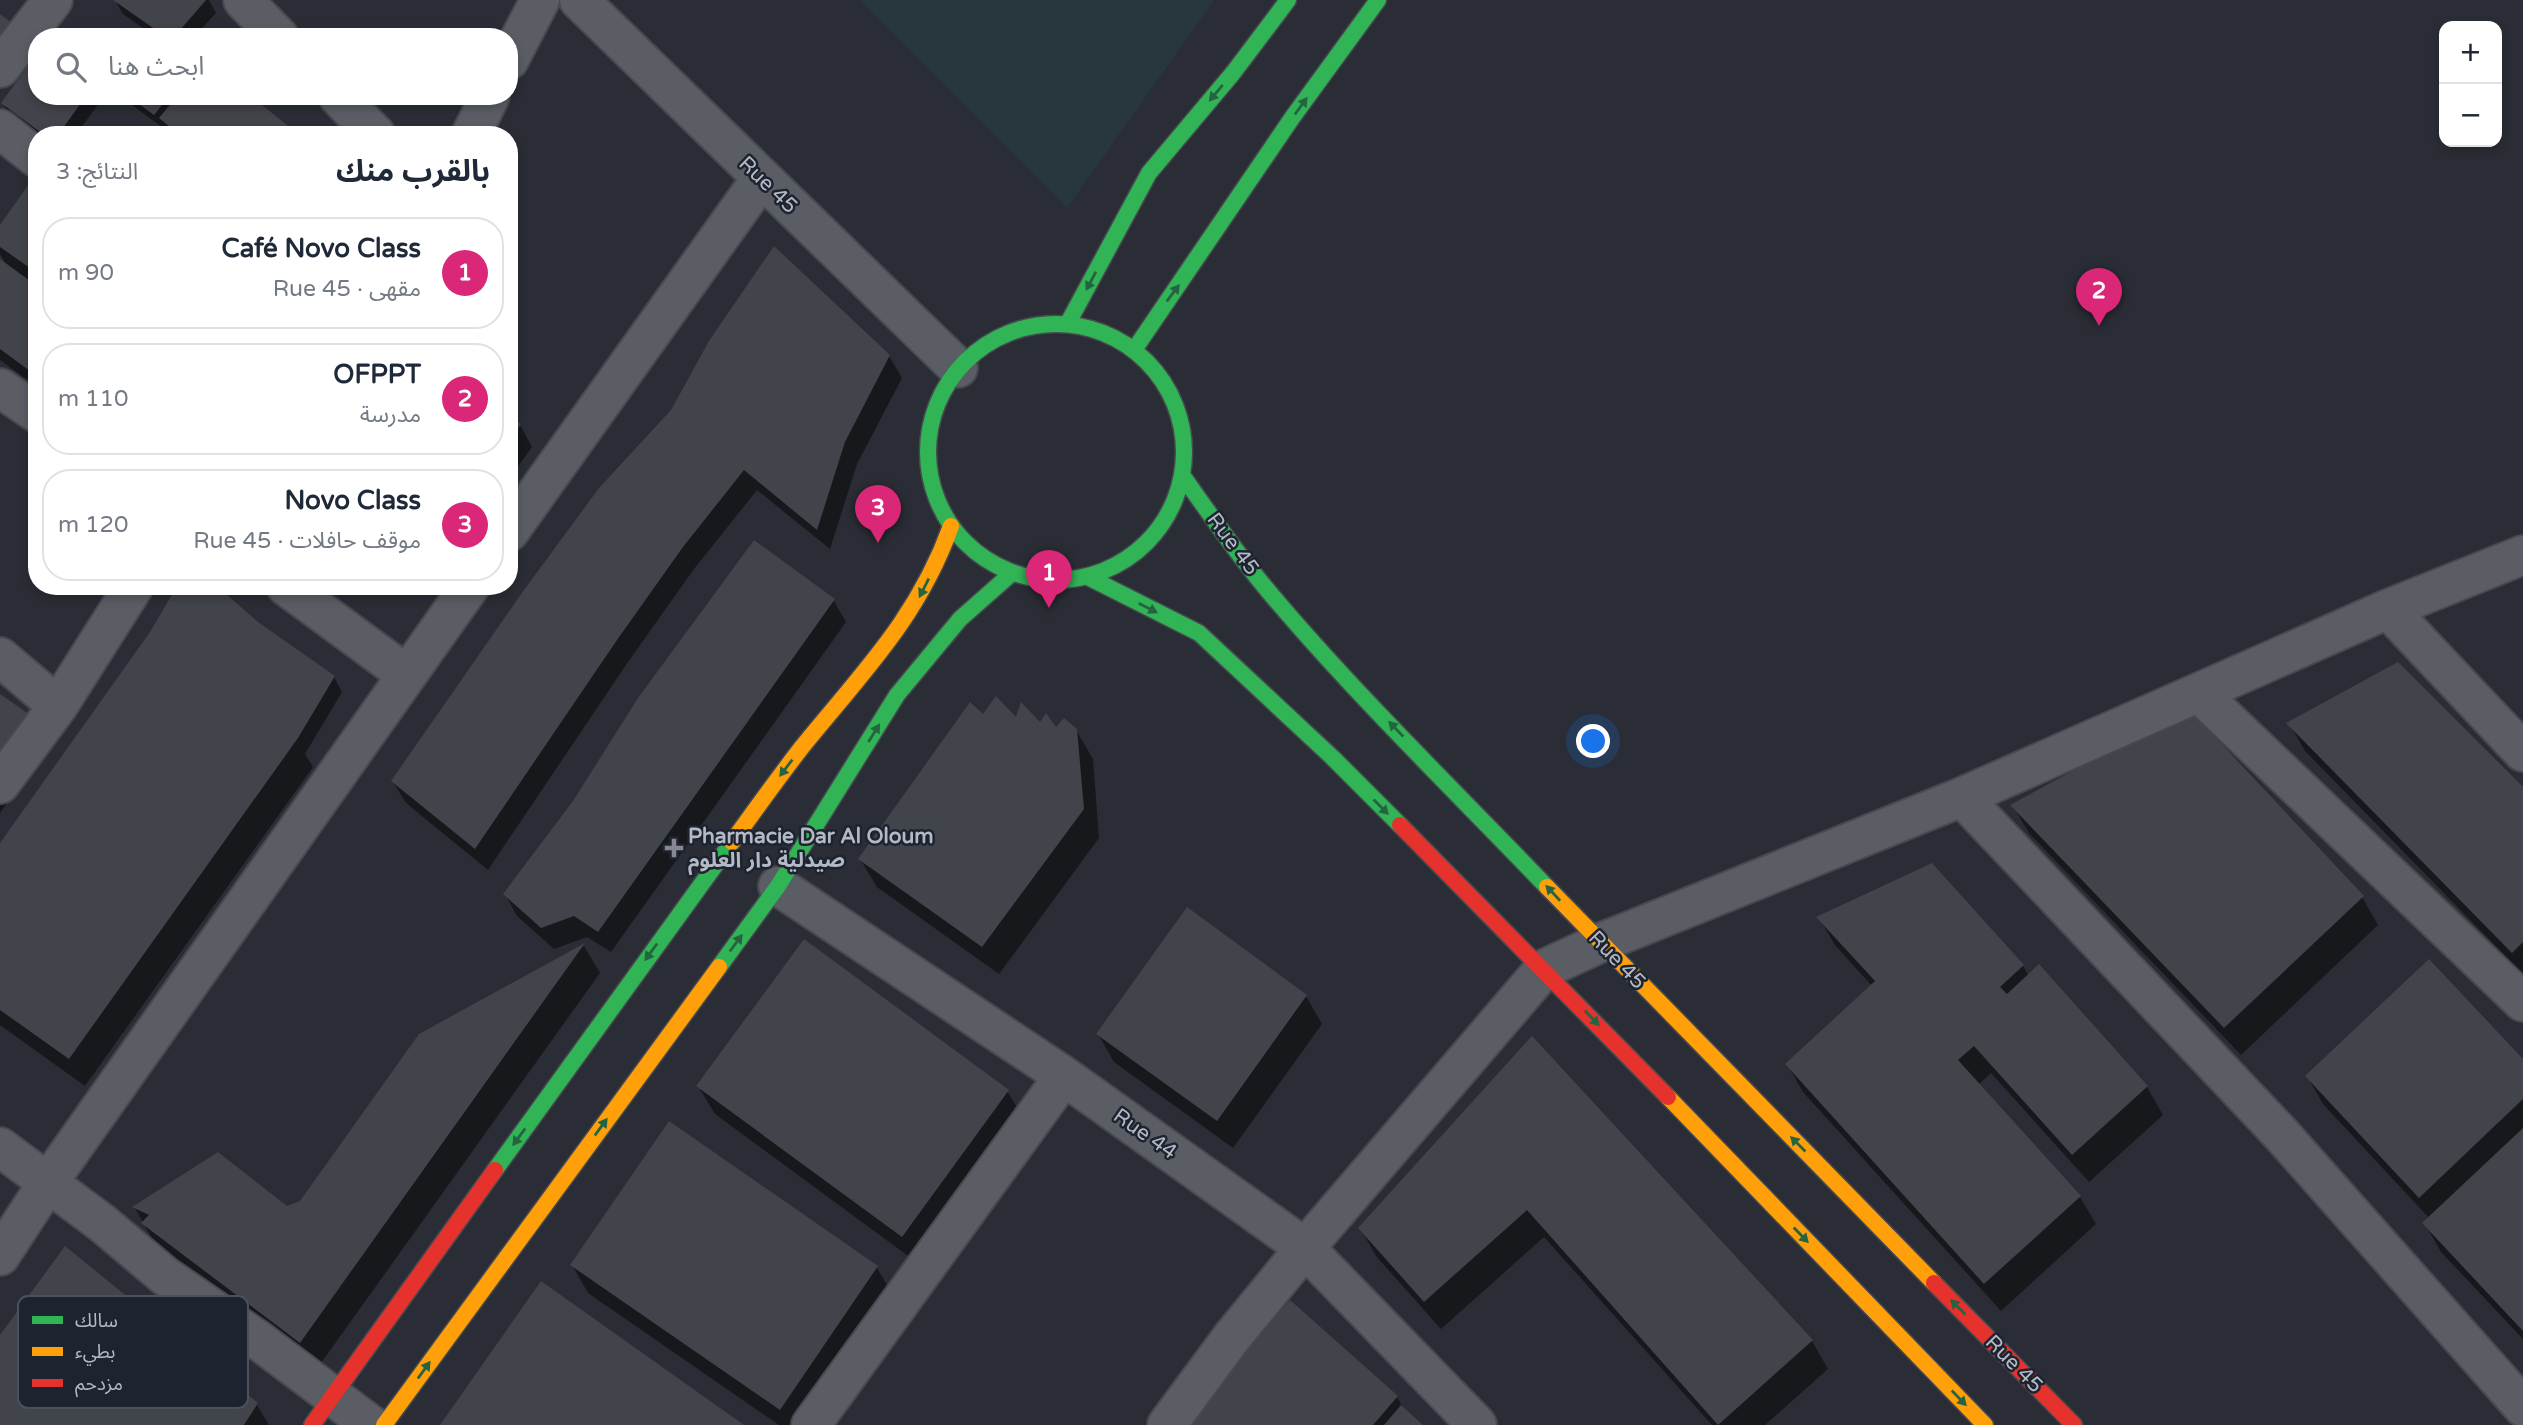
<!DOCTYPE html>
<html lang="ar">
<meta charset="utf-8">
<style>
body{margin:0;font-family:"Varela Round","Noto Sans Arabic",sans-serif;background:#f2f2f3;color:#1f2937;direction:rtl}
.controls{position:absolute;right:21px;top:21px;display:grid;overflow:hidden;border-radius:14px;box-shadow:0 4px 10px #0003}
.controls button{width:63px;height:63px;display:grid;place-items:center;padding:0;border:0;border-bottom:2px solid #e0e1e3;background:#fff;color:#1f2937;font:35px sans-serif}
.you{position:absolute;left:1594px;top:742px;width:24px;height:24px;margin:-18px;border:5px solid #fff;border-radius:50%;background:#1a73e8;box-shadow:0 0 0 10px #1a73e833}
.badge{display:grid;place-items:center;width:46px;height:46px;border-radius:50%;background:#db2777;color:#fff;font-size:23px;font-weight:700}
.pin{position:absolute;translate:-50% -58px;filter:drop-shadow(0 2px 4px #0008)}
.pin::after{content:'';position:absolute;top:37px;width:24px;height:21px;background:inherit;clip-path:polygon(0 0,100% 0,50% 100%)}
.list{margin:0;padding:0;list-style:none}
h2{display:flex;justify-content:space-between;align-items:center;height:91px;margin:0;padding:0 28px;font-size:30px}
h2 small{font-size:23px;font-weight:400;color:#747a83}
.list li{display:grid;grid-template-columns:46px 1fr auto;gap:21px;align-items:center;box-sizing:border-box;height:112px;margin:0 14px 14px;padding:0 14px;border:2px solid #e0e1e3;border-radius:28px}
.list b{display:block;font-size:26px;white-space:nowrap}
.list p{margin:0;font-size:23px;white-space:nowrap;color:#747a83}
.list em{font-size:23px;font-style:normal;color:#747a83}
.icon{flex:none;width:38px;height:38px;fill:none;stroke:currentColor;stroke-width:2;stroke-linecap:round;stroke-linejoin:round}
.map{position:relative;flex:none;width:2523px;height:1425px;overflow:hidden;direction:ltr}
.search{position:absolute;background:#fff;box-shadow:0 4px 10px #0003;left:28px;top:28px;width:490px;height:77px;display:flex;align-items:center;gap:18px;box-sizing:border-box;padding:0 24px;border-radius:28px;color:#747a83;font-size:26px}
.panel{position:absolute;background:#fff;box-shadow:0 4px 10px #0003;left:28px;top:126px;width:490px;height:469px;border-radius:28px;direction:rtl}
.map>svg:first-child{display:block}
</style>
<div class="map">
<svg width="2523" height="1425" viewBox="0 0 2523 1425">
<rect width="100%" height="100%" fill="#2a2d35"/>
<path fill="#28373b" d="M860 0H1214L1067 208Z"/>
<path fill="#0007" d="M115 0H209L216 13 194 37H147L150 33 123 14Z
M37 96H104L76 135H37L11 118 3 103Z
M120 96H248L293 135H171L165 125 163 128Z
M37 181V284L30 279 28 282 37 289V387L0 360V261L7 266 0 254V228Z
M889 356 902 378 857 464 830 549 757 490 694 569 628 662 488 870 406 803 393 782 672 411Z
M509 418 520 425 532 447 509 479Z
M834 601 846 622 611 952 587 937 554 949 517 916 505 894Z
M257 624 334 677 342 692 305 754 313 767 85 1086 0 1025V846Z
M0 696 48 746 0 813Z
M984 717 1056 729 1076 730 1093 759 1099 838 999 974 877 887 860 859Z
M2289 723 2523 790V974L2305 751Z
M2013 806 2362 897 2378 925 2241 1055 2029 833Z
M1819 918 2023 966 2029 976 2039 967 2147 1087 2163 1115 2089 1182 1991 1073 1978 1085 2080 1197 2096 1224 2001 1311 1803 1092 1787 1064 1872 986 1835 945Z
M584 946 600 973 316 1370 159 1251 135 1208H286L301 1202 420 1035Z
M1306 996 1322 1024 1233 1148 1114 1062 1098 1034Z
M1532 1038 1812 1341 1828 1369 1765 1425H1712L1544 1237 1441 1329 1376 1256 1360 1228Z
M2523 1062V1339L2441 1252 2425 1224 2430 1219 2323 1104 2307 1076Z
M698 1086 1007 1091 1024 1119 919 1264 715 1114Z
M65 1249 257 1405 269 1425H0V1338Z
M572 1265 877 1268 893 1295 804 1425H779L588 1293Z
M1291 1303 1397 1397 1405 1411 1420 1425H1183Z"/>
<path fill="#41444a" d="M113 0H206L174 37H166Z
M0 14 19 28 0 53Z
M37 54V96H86L58 135H44L1 103Z
M128 96H169L154 115Z
M177 96H251L293 130 289 135H180L159 118Z
M34 177 37 179V273L0 247V225Z
M774 246 890 355 845 442 817 530 744 470 683 547 617 640 475 849 391 781 524 590 599 488 671 410 709 341Z
M0 259 37 286V371L34 374 0 349Z
M509 416 521 424 509 441Z
M754 540 835 599 598 932 574 916 541 928 503 894 573 801 638 698Z
M177 586H217L258 622 335 676 298 738 69 1059 0 1010V843L150 632Z
M2398 662 2523 787V942L2512 953 2286 723Z
M0 694 33 717 0 763Z
M996 696 1016 717 1021 702 1040 722 1046 713 1056 727 1064 718 1077 729 1084 809 982 947 858 859 970 702 983 714Z
M2188 708 2364 896 2224 1028 2010 805Z
M1932 863 2024 965 2000 987 2007 994 2039 964 2148 1086 2072 1155 1974 1046 1958 1060 2081 1196 1984 1284 1785 1064 1875 981 1816 917Z
M1187 907 1307 995 1217 1121 1096 1034Z
M804 939 1009 1090 902 1237 696 1086Z
M585 943 300 1343 141 1223 149 1215 132 1207 218 1152 287 1206 300 1201 419 1034Z
M2429 959 2523 1059V1099L2419 1198 2305 1076Z
M1532 1036 1813 1340 1718 1425 1527 1210 1424 1302 1358 1228Z
M669 1121 878 1266 780 1410 570 1265Z
M2523 1128V1331L2422 1223Z
M65 1246 258 1403 244 1425H0V1335Z
M541 1281 744 1425H440Z
M1290 1300 1398 1396 1373 1425H1181Z
M1401 1405 1423 1425H1384Z"/>
<g fill="none" stroke-linecap="round" stroke-linejoin="round">
<g stroke="#46494f" stroke-width="42">
<path id="street" d="M243 0 279 37
M579 0 958 368
M509 60 540 0
M0 68 53 0
M338 96 376 135
M0 129 37 158
M471 135 490 96
M0 388 37 413
M509 532 761 179
M286 586 407 675
M2388 609 2523 752
M0 657 58 706
M2200 694 2523 1002
M0 784 58 706 134 586
M1962 797 2282 1135 2523 1407
M778 886 1064 1076 1305 1248 1477 1425
M0 1147 102 1223 165 1276 258 1340 371 1425
M0 1256 47 1184 470 586
M811 1425 1064 1076
M1167 1425 1232 1337 1305 1248 1544 969 1600 943 1962 797 2388 609 2523 555"/>
</g>
<g stroke="#46494f" stroke-width="19">
<path id="fast" d="M1068 323 1149 173 1233 73 1288 0
M928 452a128 128 0 1 1 256 0a128 128 0 1 1-256 0Z
M1134 350 1292 118 1378 0
M1182 475C1214 520 1245 565 1281 606 1365 704 1458 794 1547 887
M1088 577 1199 633 1333 758 1400 825
M719 967 778 886 897 695 960 619 1012 573
M495 1170 732 842"/>
</g>
<g stroke="#46494f" stroke-width="19">
<path id="slow" d="M732 842C755 810 778 778 802 747 862 673 918 618 951 526
M1547 887 1934 1283
M1668 1097 1985 1425
M384 1425 719 967"/>
</g>
<g stroke="#46494f" stroke-width="19">
<path id="jam" d="M1400 825 1668 1097
M1934 1283 2074 1425
M312 1425 495 1170"/>
</g>
<use href="#street" stroke="#5a5d64" stroke-width="38"/>
<use href="#fast" stroke="#30b455" stroke-width="16"/>
<use href="#slow" stroke="#ff9f0a" stroke-width="16"/>
<use href="#jam" stroke="#e5322d" stroke-width="16"/>
</g>
<defs><path id="oneway-solid" d="M-6-.8H1V-3.2L6.5 0L1 3.2V.8H-6Z" transform="scale(1.75)"/></defs>
<g fill="#266441">
<use href="#oneway-solid" transform="translate(1216 93) rotate(130)"/>
<use href="#oneway-solid" transform="translate(1301 106) rotate(-54)"/>
<use href="#oneway-solid" transform="translate(1091 281) rotate(118)"/>
<use href="#oneway-solid" transform="translate(1173 293) rotate(-53)"/>
<use href="#oneway-solid" transform="translate(924 588) rotate(117)"/>
<use href="#oneway-solid" transform="translate(1148 608) rotate(27)"/>
<use href="#oneway-solid" transform="translate(1396 729) rotate(-134)"/>
<use href="#oneway-solid" transform="translate(874 733) rotate(-58)"/>
<use href="#oneway-solid" transform="translate(786 768) rotate(127)"/>
<use href="#oneway-solid" transform="translate(1381 807) rotate(45)"/>
<use href="#oneway-solid" transform="translate(1553 893) rotate(-133)"/>
<use href="#oneway-solid" transform="translate(736 943) rotate(-54)"/>
<use href="#oneway-solid" transform="translate(651 952) rotate(126)"/>
<use href="#oneway-solid" transform="translate(1592 1018) rotate(46)"/>
<use href="#oneway-solid" transform="translate(601 1127) rotate(-54)"/>
<use href="#oneway-solid" transform="translate(519 1137) rotate(126)"/>
<use href="#oneway-solid" transform="translate(1798 1144) rotate(-135)"/>
<use href="#oneway-solid" transform="translate(1801 1235) rotate(46)"/>
<use href="#oneway-solid" transform="translate(1958 1307) rotate(-135)"/>
<use href="#oneway-solid" transform="translate(424 1370) rotate(-54)"/>
<use href="#oneway-solid" transform="translate(1959 1398) rotate(46)"/>
</g>
<path fill="#848893" stroke="#1e2330" stroke-width="2.5" d="M670.5 837.5h7v7h7v7h-7v7h-7v-7h-7v-7h7z"/>
<g text-anchor="middle" dominant-baseline="central" stroke-width="5" stroke-linejoin="round" paint-order="stroke">
<g font-size="21" fill="#b4b9c6" stroke="#1e2330">
<text transform="translate(768 185) rotate(44)">Rue 45</text>
<text transform="translate(1233 544) rotate(53)">Rue 45</text>
<text transform="translate(1617 960) rotate(46)">Rue 45</text>
<text transform="translate(1145 1134) rotate(35)">Rue 44</text>
<text transform="translate(2014 1364) rotate(45)">Rue 45</text>
</g>
<g font-size="21" font-weight="bold" fill="#b4b9c6" stroke="#1e2330" text-anchor="start">
<text x="688" y="836">Pharmacie Dar Al Oloum<tspan x="688" dy="24">صيدلية دار العلوم</tspan></text>
</g>
</g>
<rect x="18" y="1296" width="230" height="112" rx="10" fill="#1e2330" stroke="#4b505d" stroke-width="2"/>
<rect x="32" y="1316" width="31" height="8" fill="#30b455"/>
<rect x="32" y="1347" width="31" height="9" fill="#ff9f0a"/>
<rect x="32" y="1379" width="31" height="8" fill="#e5322d"/>
<g font-size="19" fill="#b4b9c6">
<text x="75" y="1327">سالك</text>
<text x="75" y="1358">بطيء</text>
<text x="75" y="1390">مزدحم</text>
</g>
</svg>
<div class="controls">
<button>+</button>
<button>−</button>
</div>
<div class="you"></div>
<div class="pin badge" style="left:1049px;top:608px">1</div>
<div class="pin badge" style="left:2099px;top:326px">2</div>
<div class="pin badge" style="left:878px;top:543px">3</div>
<div class="search"><svg class="icon" aria-label="search" viewBox="0 0 24 24"><circle cx="10" cy="10" r="6"/><path d="M15 15l6 6"/></svg>ابحث هنا</div>
<section class="panel">
<h2>بالقرب منك<small>النتائج: 3</small></h2>
<ul class="list">
<li><span class="badge">1</span><div><b>Café Novo Class</b><p>مقهى · Rue 45</p></div><em>90 m</em></li>
<li><span class="badge">2</span><div><b>OFPPT</b><p>مدرسة</p></div><em>110 m</em></li>
<li><span class="badge">3</span><div><b>Novo Class</b><p>موقف حافلات · Rue 45</p></div><em>120 m</em></li>
</ul>
</section>
</div>
